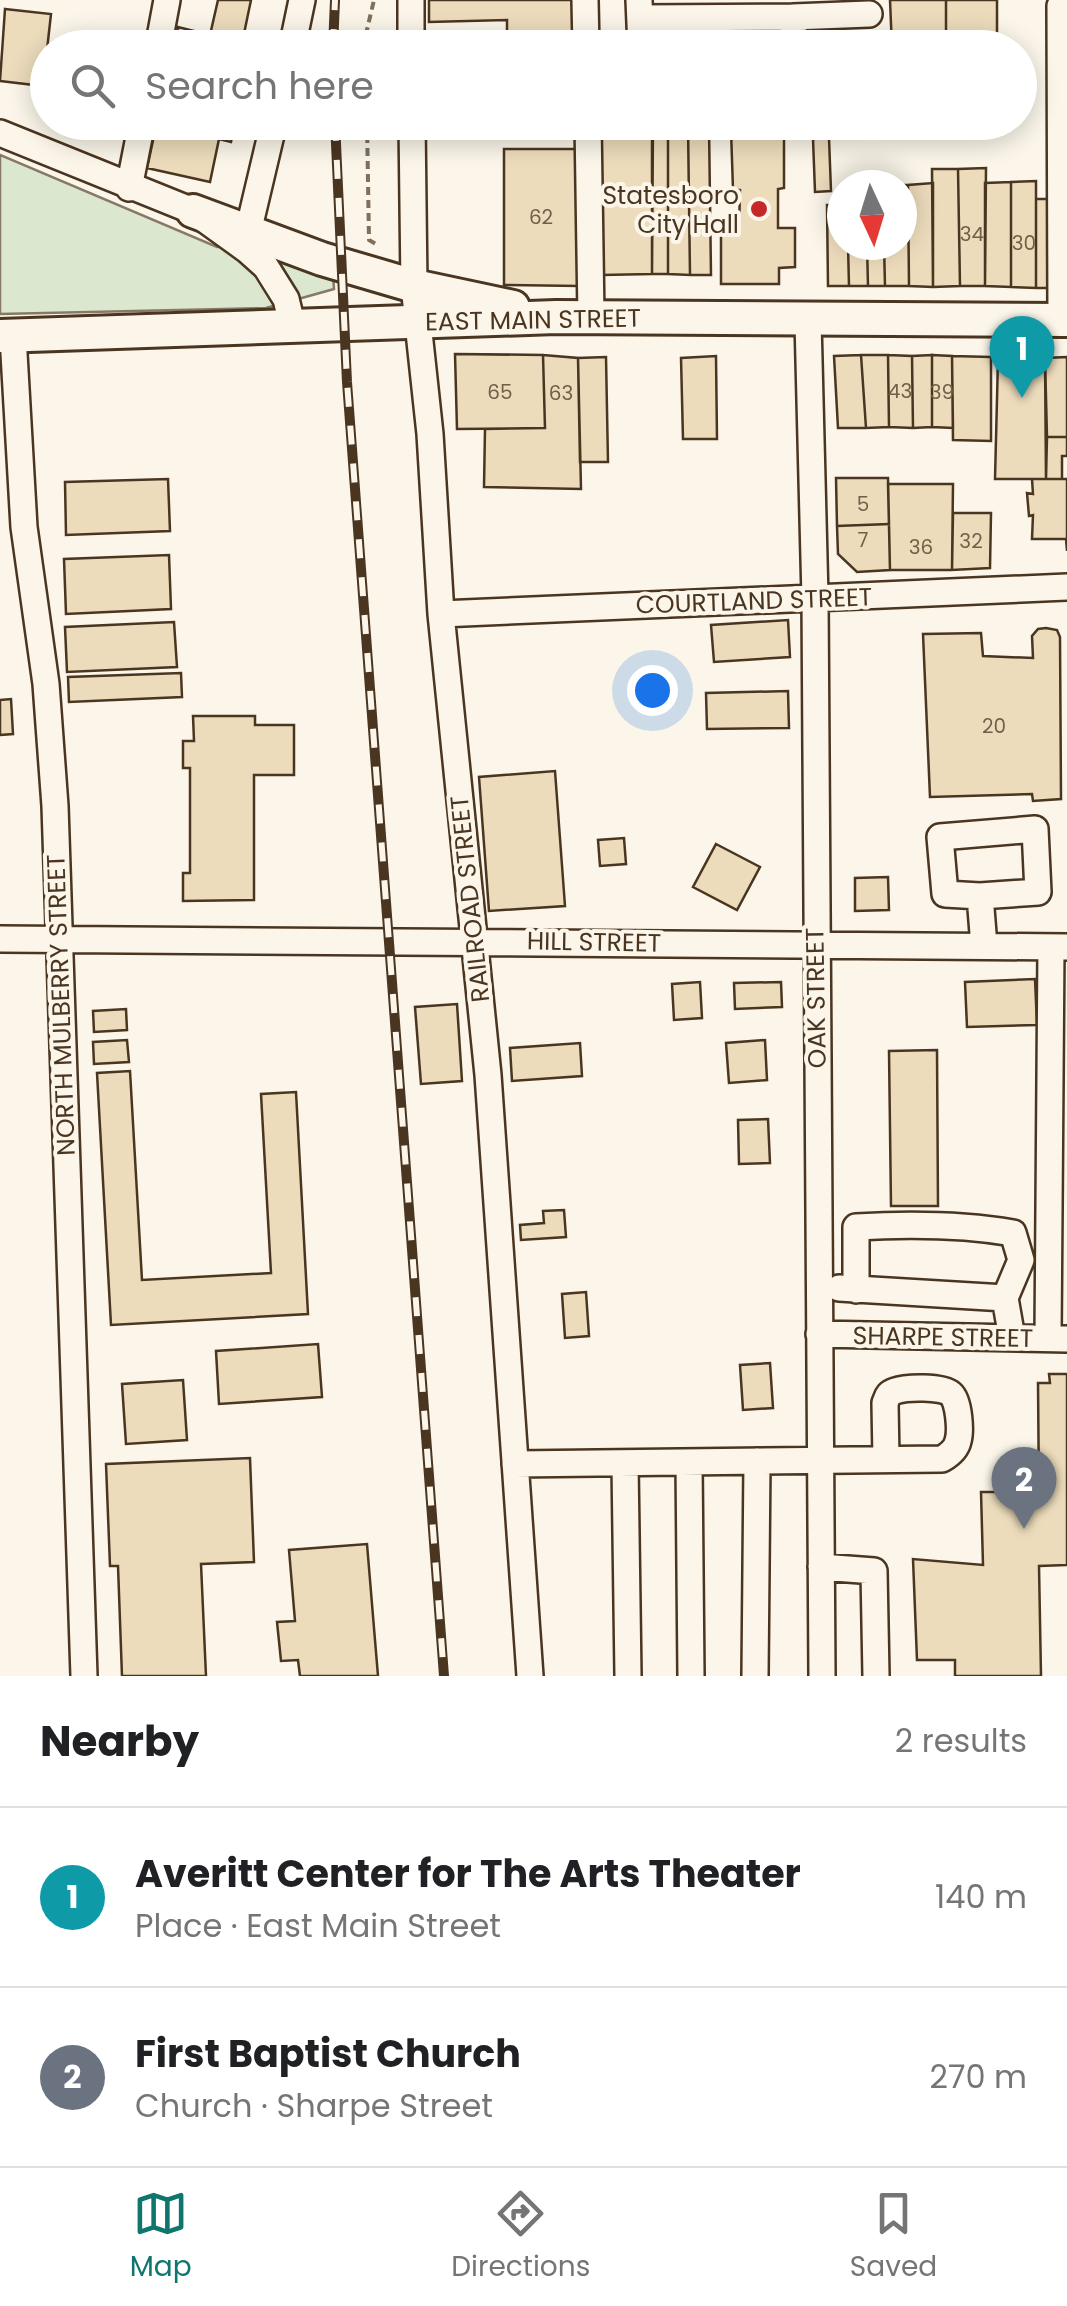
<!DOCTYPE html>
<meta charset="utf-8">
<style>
body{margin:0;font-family:Poppins,sans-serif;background:#f6f6f6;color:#202124}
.compass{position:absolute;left:827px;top:170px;width:90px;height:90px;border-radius:50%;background:#fff;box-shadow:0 5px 25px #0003;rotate:176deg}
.you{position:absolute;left:652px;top:690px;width:35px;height:35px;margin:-25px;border:8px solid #fff;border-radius:50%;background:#1a73e8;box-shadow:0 0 0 15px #1a73e833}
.badge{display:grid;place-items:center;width:65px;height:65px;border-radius:50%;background:#0f766e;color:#fff;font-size:32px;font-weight:700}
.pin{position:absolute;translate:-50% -82px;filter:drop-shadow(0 2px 5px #0008)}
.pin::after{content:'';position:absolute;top:52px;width:35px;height:30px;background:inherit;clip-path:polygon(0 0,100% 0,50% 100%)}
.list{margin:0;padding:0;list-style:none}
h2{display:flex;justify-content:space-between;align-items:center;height:130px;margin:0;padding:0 40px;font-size:42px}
h2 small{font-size:32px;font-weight:400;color:#757577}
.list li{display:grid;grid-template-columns:65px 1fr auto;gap:30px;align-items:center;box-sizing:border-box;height:180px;padding:0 40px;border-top:2px solid #e0e0e0}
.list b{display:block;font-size:38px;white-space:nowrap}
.list p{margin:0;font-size:32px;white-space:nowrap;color:#757577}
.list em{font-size:32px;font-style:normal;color:#757577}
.icon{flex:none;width:55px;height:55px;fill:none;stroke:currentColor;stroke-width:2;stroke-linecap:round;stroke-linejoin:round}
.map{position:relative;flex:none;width:1067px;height:1676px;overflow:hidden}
.search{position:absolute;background:#fff;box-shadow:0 5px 25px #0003;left:30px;right:30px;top:30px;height:110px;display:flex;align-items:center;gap:25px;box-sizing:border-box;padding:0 35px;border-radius:55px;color:#757577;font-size:38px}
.sheet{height:490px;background:#fff}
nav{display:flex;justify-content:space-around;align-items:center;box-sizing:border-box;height:140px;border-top:2px solid #e0e0e0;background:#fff;font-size:28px;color:#757577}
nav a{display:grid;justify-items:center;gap:5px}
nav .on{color:#0f766e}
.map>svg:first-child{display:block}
</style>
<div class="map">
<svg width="1067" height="1676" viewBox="0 0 1067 1676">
<rect width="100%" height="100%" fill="#fbf6e9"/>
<path fill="#dce7d0" stroke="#887966" stroke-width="2.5" d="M0 155 217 247 258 245 333 274 334 289 266 308 0 314Z"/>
<path fill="#ecdcbc" stroke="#4a3520" stroke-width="2.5" d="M218 0H251L241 48H174L178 27 210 35Z
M429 0H577V48H507V20L429 22Z
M890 0H946V48H892Z
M946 0H997V48H946Z
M5 9 51 14 43 86 0 81Z
M157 122H235L231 142 219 139 210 182 147 168Z
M599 122H652V274L602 275Z
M653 122 668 126V274H652Z
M668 126H688L690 275 668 274Z
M688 126H709L711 275H690Z
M731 130H784V188L778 189V228H795V267L779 268V284H721V229H739L740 190 733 189Z
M829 138 831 191 815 192 813 139Z
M504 149H577L579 286 504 285Z
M986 168 985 286H960L958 169Z
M932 169H958L960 286 933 287Z
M1036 181V288L1011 287V182Z
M1011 182V287L985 286V183Z
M933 183V287L909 286 908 185Z
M883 185H908L909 286H885L884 245H902V185Z
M1036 199H1051L1052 288H1036Z
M827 205H842V245H848L849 286H828Z
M848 245H867L868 286H849Z
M867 245H884L885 286H868Z
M455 354 543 355 545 428 457 429Z
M543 355 578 358 581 489 484 487 485 429 545 428Z
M861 355H888L889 427 866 428Z
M861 355 866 428H838L834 356Z
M888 355 912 356 913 428 889 427Z
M932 355 952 356 953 428 932 427Z
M932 355V427L913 428 912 356Z
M716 356 717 439H683L681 358Z
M952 356 991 357V441L953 440Z
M606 357 608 462H580L578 358Z
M1067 357V437H1047L1045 358Z
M1045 358 1046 479H995L998 359Z
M1047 437H1067V456H1062V479H1046Z
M836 478H888L889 524 837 526Z
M168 479 170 531 66 535 65 482Z
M1032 479H1067V551L1066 539H1032L1033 515 1029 516 1027 493 1033 494Z
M888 484H953L952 570H890Z
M953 513H991L990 568 952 570Z
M889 524 890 570 857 572 838 554 837 526Z
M169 555 171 609 66 614 64 559Z
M788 620 790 657 714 662 711 625Z
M174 622 177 667 67 672 65 627Z
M1046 628 1057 630 1060 637 1061 799 1033 801 1032 794 930 797 923 634 981 633 983 656 1033 658 1032 636 1038 629Z
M181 673 182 697 69 702 68 677Z
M788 691 789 728 707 729 706 693Z
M11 699 13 734 0 735V700Z
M193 716H255V725H294V775H254V900L183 901V873H190V768H183V741H194Z
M555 771 565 906 489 911 479 777Z
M624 838 626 864 600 866 598 840Z
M716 844 760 867 737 910 693 887Z
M888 877 889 910 855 911V878Z
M1035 979 1037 1025 967 1027 965 982Z
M700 982 702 1018 674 1020 672 984Z
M781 982 782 1007 735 1009 734 983Z
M457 1004 462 1081 421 1084 415 1007Z
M126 1009 127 1030 94 1032 93 1011Z
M127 1040 129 1062 94 1064 93 1042Z
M765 1040 767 1080 729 1083 726 1043Z
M580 1043 582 1076 512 1081 510 1048Z
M937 1050 938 1206H891L889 1051Z
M130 1071 142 1280 271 1273 261 1094 296 1092 308 1314 111 1325 97 1073Z
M768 1119 770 1163 739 1164 738 1120Z
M564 1210 566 1237 521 1240 520 1225 544 1223 543 1211Z
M586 1292 589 1336 565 1338 562 1294Z
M318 1344 322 1397 219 1404 216 1351Z
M770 1363 773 1408 743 1410 740 1365Z
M1049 1374H1067V1565L1039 1566 1041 1676H955V1660H917L913 1559 983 1565 981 1492H1012L1013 1498 1039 1497 1038 1383H1050Z
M183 1380 187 1440 126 1444 122 1384Z
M250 1458 254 1562 201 1564 206 1676H122L118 1566H110L106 1464Z
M367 1544 378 1676H300L298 1660 281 1661 277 1622 295 1621 289 1550Z"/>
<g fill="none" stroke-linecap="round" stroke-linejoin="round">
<g stroke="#4a3520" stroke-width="30">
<path id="minor" d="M411 0V48
M585 0 586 48
M639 0 641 48
M1060 6 1061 320
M793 17 869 14
M640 18 793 17 794 48
M158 48 167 0
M292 48 302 0
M412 122 414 286 430 434 441 614 488 1075 530 1676
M588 122 591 317
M0 133 193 211 247 250 266 267 286 299 292 324
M129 188 142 122
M248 232 274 122
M808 321 815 598 822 1676
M13 336 24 527 46 684 55 806 84 1676
M441 614 1067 587
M980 896 945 894 940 837 1035 829 1038 892 980 896 984 946
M0 939 1067 947
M839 1288 1005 1298
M856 1290V1227C909 1224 960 1224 1013 1233L1021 1260 1005 1298 1012 1338
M819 1334 1067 1339
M1048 1338 1051 947
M689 1462 691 1676
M625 1463 628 1676
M515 1464 942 1459C949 1455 956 1450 958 1441 961 1431 959 1401 951 1394 942 1386 906 1387 895 1391 887 1394 888 1396 885 1403L886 1459
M821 1567 874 1571 876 1676
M755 1676 757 1461"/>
</g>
<g stroke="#4a3520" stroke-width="38">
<path id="major" d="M193 211 322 259 414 286 513 307
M0 336 556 317 1067 320"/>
</g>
<path stroke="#7f6f5c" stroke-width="4" stroke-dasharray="8 5" stroke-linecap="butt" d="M366 48V34L374 0
M367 122 369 240 376 244"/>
<use href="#minor" stroke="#fbf6e9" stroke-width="25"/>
<use href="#major" stroke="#fbf6e9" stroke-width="32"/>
<g stroke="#4a3520" stroke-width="10">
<path id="rail" d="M333 48 335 0
M335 122 347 382 444 1676"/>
</g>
<use href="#rail" stroke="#fbf6e9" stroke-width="6" stroke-dasharray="19" stroke-linecap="butt"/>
</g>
<circle fill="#c62828" stroke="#fbf6e9" stroke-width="4" cx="759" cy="209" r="10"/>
<g text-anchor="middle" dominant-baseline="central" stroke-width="8" stroke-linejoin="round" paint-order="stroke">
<g font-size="20" fill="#725f47">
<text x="541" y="217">62</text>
<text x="972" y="234">34</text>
<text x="1024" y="243">30</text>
<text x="900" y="391">43</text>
<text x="500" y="392">65</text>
<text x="942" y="392">39</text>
<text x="561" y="393">63</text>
<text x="863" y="504">5</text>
<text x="863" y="540">7</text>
<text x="971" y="541">32</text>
<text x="921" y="547">36</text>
<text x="994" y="726">20</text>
</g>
<g font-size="25" fill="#4a3520" stroke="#fbf6e9" text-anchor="end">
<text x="739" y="195">Statesboro<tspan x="739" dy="29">City Hall</tspan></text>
</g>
<g font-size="25" fill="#4a3520" stroke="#fbf6e9">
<text transform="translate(533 320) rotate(-1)">EAST MAIN STREET</text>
<text transform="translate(754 601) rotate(-2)">COURTLAND STREET</text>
<text transform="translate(470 899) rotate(-96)">RAILROAD STREET</text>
<text transform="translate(594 942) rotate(1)">HILL STREET</text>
<text transform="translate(816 998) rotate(-91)">OAK STREET</text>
<text transform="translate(61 1005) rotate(-92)">NORTH MULBERRY STREET</text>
<text transform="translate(943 1337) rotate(1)">SHARPE STREET</text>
</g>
</g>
</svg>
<svg class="compass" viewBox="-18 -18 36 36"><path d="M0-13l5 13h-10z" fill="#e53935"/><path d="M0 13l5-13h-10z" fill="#757577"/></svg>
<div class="you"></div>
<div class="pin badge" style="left:1022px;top:398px;background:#0f9aa8">1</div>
<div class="pin badge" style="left:1024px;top:1529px;background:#6b7280">2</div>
<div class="search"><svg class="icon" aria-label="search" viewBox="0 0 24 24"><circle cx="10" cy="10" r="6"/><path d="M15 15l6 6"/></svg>Search here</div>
</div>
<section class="sheet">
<h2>Nearby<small>2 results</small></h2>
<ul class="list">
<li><span class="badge" style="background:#0f9aa8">1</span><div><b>Averitt Center for The Arts Theater</b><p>Place · East Main Street</p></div><em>140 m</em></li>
<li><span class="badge" style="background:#6b7280">2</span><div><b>First Baptist Church</b><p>Church · Sharpe Street</p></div><em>270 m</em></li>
</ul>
</section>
<nav>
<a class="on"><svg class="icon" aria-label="map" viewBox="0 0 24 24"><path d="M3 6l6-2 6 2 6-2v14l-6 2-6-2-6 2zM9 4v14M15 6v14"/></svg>Map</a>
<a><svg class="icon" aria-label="directions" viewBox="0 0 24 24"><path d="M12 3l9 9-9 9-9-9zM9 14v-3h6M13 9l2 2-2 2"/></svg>Directions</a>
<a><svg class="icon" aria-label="saved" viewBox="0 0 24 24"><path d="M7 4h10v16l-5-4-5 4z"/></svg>Saved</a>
</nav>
